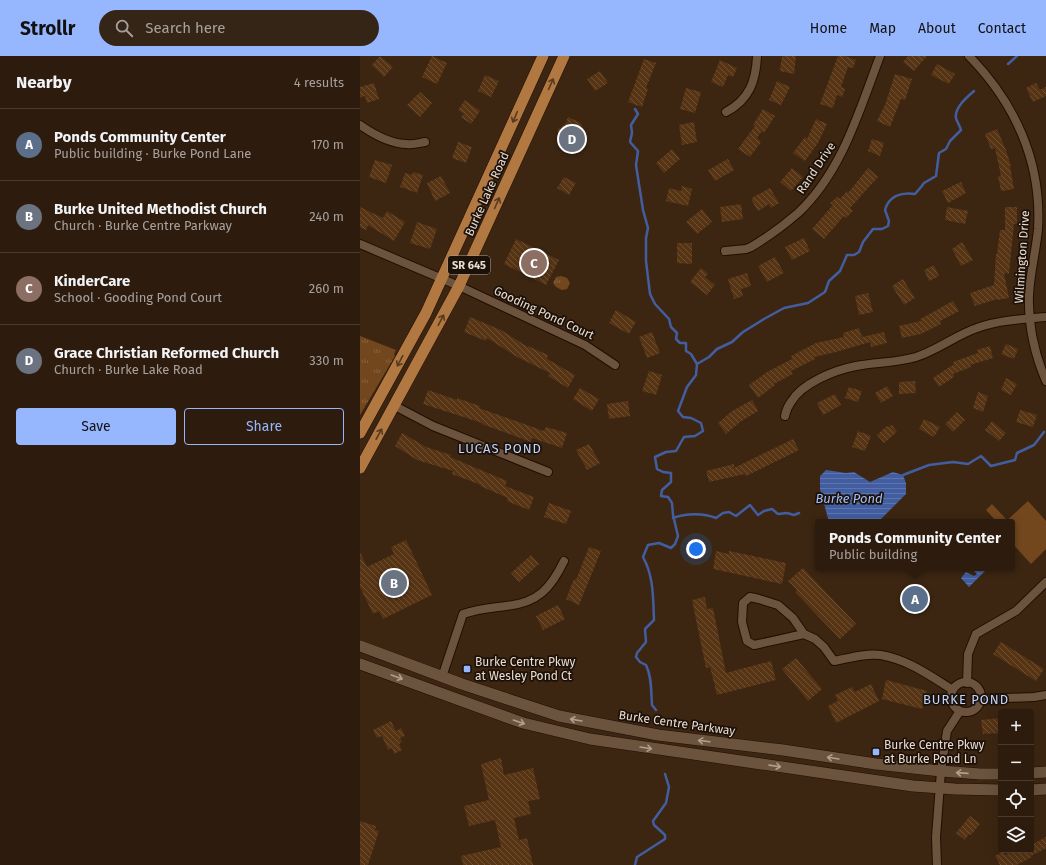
<!DOCTYPE html>
<meta charset="utf-8">
<style>
body{margin:0;font-family:"Fira Sans",sans-serif;background:#352517;color:#f1f3f6}
.controls{position:absolute;right:12px;bottom:12px;display:grid;overflow:hidden;border-radius:4px;box-shadow:0 4px 16px #0002}
.controls button{width:36px;height:36px;display:grid;place-items:center;padding:0;border:0;border-bottom:1px solid #483a2e;background:#2d1c0e;color:#f1f3f6;font:20px sans-serif}
.you{position:absolute;left:336px;top:493px;width:14px;height:14px;margin:-10px;border:3px solid #fff;border-radius:50%;background:#1a73e8;box-shadow:0 0 0 6px #1a73e833}
.badge{display:grid;place-items:center;width:26px;height:26px;border-radius:50%;background:#96b6fd;color:#fff;font-size:13px;font-weight:700}
.pin{position:absolute;translate:-50% -50%;border:2px solid #fff;box-shadow:0 1px 4px #0006}
.popup{position:absolute;left:455px;top:463px;width:200px;height:52px;box-sizing:border-box;display:grid;place-content:center;border-radius:4px;background:#2d1c0e;filter:drop-shadow(0 1px 3px #0005);font-size:13px;white-space:nowrap;color:#a7a19e}
.popup b{font-size:15px;color:#f1f3f6}
.popup::after{content:'';position:absolute;left:50%;top:100%;margin-left:-8px;border:8px solid transparent;border-top-color:#2d1c0e}
.list{margin:0;padding:0;list-style:none}
h2{display:flex;justify-content:space-between;align-items:center;height:52px;margin:0;padding:0 16px;font-size:17px}
h2 small{font-size:13px;font-weight:400;color:#a7a19e}
.list li{display:grid;grid-template-columns:26px 1fr auto;gap:12px;align-items:center;box-sizing:border-box;height:72px;padding:0 16px;border-top:1px solid #483a2e}
.list b{display:block;font-size:15px;white-space:nowrap}
.list p{margin:0;font-size:13px;white-space:nowrap;color:#a7a19e}
.list em{font-size:13px;font-style:normal;color:#a7a19e}
.actions{display:flex;gap:8px;padding:12px 16px}
.actions a{flex:1;padding:9px 0;border:1px solid #96b6fd;border-radius:4px;text-align:center;font-size:14px;color:#96b6fd}
.actions .main{background:#96b6fd;color:#111}
.icon{flex:none;width:22px;height:22px;fill:none;stroke:currentColor;stroke-width:2;stroke-linecap:round;stroke-linejoin:round}
.map{position:relative;flex:none;width:686px;height:809px;overflow:hidden}
header{display:flex;align-items:center;gap:24px;box-sizing:border-box;height:56px;padding:0 20px;background:#96b6fd;color:#111}
header strong{font-size:19px}
nav{display:flex;gap:22px;margin-inline-start:auto;font-size:14px}
.search{width:280px;height:36px;background:#352517;display:flex;align-items:center;gap:10px;box-sizing:border-box;padding:0 14px;border-radius:22px;color:#a7a19e;font-size:15px}
main{display:flex}
aside{flex:1;background:#2d1c0e}
.map>svg:first-child{display:block}
</style>
<header>
<strong>Strollr</strong>
<div class="search"><svg class="icon" aria-label="search" viewBox="0 0 24 24"><circle cx="10" cy="10" r="6"/><path d="M15 15l6 6"/></svg>Search here</div>
<nav><a>Home</a><a>Map</a><a>About</a><a>Contact</a></nav>
</header>
<main>
<aside>
<h2>Nearby<small>4 results</small></h2>
<ul class="list">
<li><span class="badge" style="background:#5c6f8a">A</span><div><b>Ponds Community Center</b><p>Public building · Burke Pond Lane</p></div><em>170 m</em></li>
<li><span class="badge" style="background:#6b7280">B</span><div><b>Burke United Methodist Church</b><p>Church · Burke Centre Parkway</p></div><em>240 m</em></li>
<li><span class="badge" style="background:#8d6e63">C</span><div><b>KinderCare</b><p>School · Gooding Pond Court</p></div><em>260 m</em></li>
<li><span class="badge" style="background:#6b7280">D</span><div><b>Grace Christian Reformed Church</b><p>Church · Burke Lake Road</p></div><em>330 m</em></li>
</ul>
<div class="actions"><a class="main">Save</a><a>Share</a></div>
</aside>
<div class="map">
<svg width="686" height="809" viewBox="0 0 686 809">
<defs>
<pattern id="park-tufts" width="24" height="20" patternUnits="userSpaceOnUse"><rect width="24" height="20" fill="#73471e"/><path d="M3 7l-1-3M5 7V3M7 7l1-3M15 17l-1-3M17 17v-4M19 17l1-3" fill="none" stroke="#87613e"/></pattern>
<pattern id="water-rules" width="6" height="5" patternUnits="userSpaceOnUse"><rect width="6" height="5" fill="#425ea0"/><path d="M0 2.5h6" fill="none" stroke="#5d74ac"/></pattern>
<pattern id="building-back-hatch" width="6" height="6" patternUnits="userSpaceOnUse"><rect width="6" height="6" fill="#563414"/><path d="M-1 5l2 2M0 0l6 6M5-1l2 2" fill="none" stroke="#6e5135"/></pattern>
</defs>
<rect width="100%" height="100%" fill="#3c2612"/>
<path fill="url(#park-tufts)" d="M201 220 207 222 210 227 207 233 202 234 196 231 193 227 196 221Z
M0 280 36 294 34 298 35 300 0 359Z"/>
<path fill="#73471e" d="M668 445 686 465V493L671 508 652 487V466H645Z
M632 448 646 463 643 466H637L626 454Z"/>
<path fill="url(#water-rules)" d="M466 414 486 417 494 416 510 426 533 416 543 419 546 427V438L518 466H469L460 433V420Z
M611 512H628L609 531 601 522 606 516 614 520 617 518Z"/>
<g fill="none" stroke-linecap="round" stroke-linejoin="round">
<path stroke="#425ea0" stroke-width="2.5" d="M648 8 657 0
M275 53 278 58 271 69 272 77 270 86 278 95 276 109 283 154 288 172 286 182V205L290 238 295 248 309 263 311 271 317 277 316 283 320 287H326V295L331 298 337 308 336 319 327 331 318 355 323 361 331 362 341 367 343 375 335 380 324 381 316 395 306 396 295 401 297 413 303 416 311 417V426L302 434 301 440 308 441 312 447 313 459 318 480 315 488 311 492 299 487 288 489 283 501C294 521 293 542 294 564L285 573 286 586 277 597 276 601 280 606 286 609C292 621 291 636 292 649L296 654
M337 308 349 301 357 293 372 286 383 276 404 263 424 252 448 247 465 236 469 225 480 215 487 199H494L499 196 503 186 513 173H522L528 170 529 165 525 154C529 140 541 136 555 138L561 131 564 127 576 120 579 97 586 93 590 85 601 74C600 70 597 66 596 62 594 52 607 41 614 35
M543 419 569 409 593 406 608 408 621 400 631 410 655 404 657 397 674 389 684 376
M313 462C326 457 344 457 356 462L363 457 369 456 376 460 390 449 398 459 404 455 412 453 418 458 427 457 434 459 439 457
M275 809 277 801 305 783V779L294 769 293 765 306 747 309 731 305 718"/>
</g>
<path fill="url(#building-back-hatch)" d="M20 0 33 11 24 21 12 9Z
M72 0 87 7 77 28 62 21Z
M422 0H436L434 18 420 15Z
M478 0H485L496 4 493 12 488 11 481 31 485 33 482 41 477 39 473 52 460 48Z
M548 0H567L554 15 543 6Z
M284 3 296 7 286 32 288 33 282 51 268 46Z
M360 4 377 12 373 21 368 19 363 31 351 26Z
M577 8 595 18 589 28 571 19Z
M240 15 248 27 235 35 227 23Z
M535 18 552 23 545 44 541 43 530 71 517 65 525 49Z
M125 19 139 25 131 41 118 35Z
M417 25 430 31 421 49 409 44Z
M14 27 19 43 7 47 5 40 0 42V31Z
M676 27 680 34 686 31V40L673 46 666 32Z
M326 32 341 36 335 57 320 53Z
M60 36 72 47 60 61 47 49Z
M105 44 120 55 111 68 101 61 104 58 98 54Z
M403 53 415 60 404 77 402 75 397 82 401 86 390 101 378 93 395 70 393 69Z
M208 61 221 67 226 77 219 97H207V89L203 88 197 74 206 67Z
M456 63 467 68 458 87 445 105 433 97 445 81 447 83Z
M334 66 337 86 322 89 319 69Z
M637 73 646 94 651 110H650L654 133 641 135 638 120H641L635 92 631 93 625 78Z
M512 83 524 87 520 100 508 95Z
M98 86 112 91 106 107 92 102Z
M312 93 320 103 304 117 296 107Z
M368 103 374 114 355 125 348 114Z
M15 104 32 109 26 127 9 121Z
M432 112 443 121 431 135 420 126Z
M508 112 518 121 490 152 493 155 486 162 484 160 464 183 452 173 473 149 470 147 477 141 480 143 487 135 488 137Z
M53 116 63 119 57 137 40 131 45 117 52 119Z
M81 120 90 137 75 145 67 127Z
M204 121 216 127 209 139 197 132Z
M601 126 606 137 588 147 582 135Z
M322 130 332 133 328 150 306 145 309 132 321 135Z
M410 132 419 147 411 152 409 148 398 155 392 145V142Z
M381 148 383 163 362 166 360 151Z
M0 151 23 162 27 155 45 166 34 185 8 169 6 174 0 171Z
M587 151 608 155 605 168 585 164Z
M645 151H657V168H654L649 218 644 217 649 242 637 244V243L615 250 610 237 634 229 636 198H637L640 174H645Z
M342 153 352 166 337 178 326 166Z
M57 166 77 173 70 193 50 187Z
M444 182 450 195 432 204 425 191Z
M156 183 199 204 186 229 144 208Z
M602 186 613 204 601 210 592 193Z
M317 187H332V208L317 207Z
M415 201 424 217 407 226 398 210Z
M574 209 579 220 569 225 564 214Z
M341 212 348 218 345 221 355 229 347 239 330 226Z
M387 217 391 230 381 233 383 240 374 243 368 223Z
M543 223 555 242 544 249 532 230Z
M508 237 513 256 499 259 495 240Z
M593 245 599 255 580 265 581 268 561 278 542 282 539 270 561 265 560 263Z
M256 254 276 266 269 278 249 267Z
M110 261 141 274 168 291V290L188 299 187 303 215 319 208 332 188 320 190 317 159 302 127 282 126 285 104 276Z
M499 272 502 281 524 276 527 287 511 291 510 286 476 296 454 301 455 303 431 315 433 318 414 328 415 329 398 342 389 329 407 316 432 303 431 300 456 287 484 281 483 277Z
M292 276 300 297 287 302 279 281Z
M646 288 658 293 654 303 641 298Z
M630 290 633 302 610 309 611 311 593 318 594 321 579 331 573 322 594 308 593 306 618 297 617 294Z
M289 315 302 319 296 339 282 335Z
M646 322 657 328 651 339 641 334Z
M555 325 556 337 539 338V326Z
M527 330 533 340 521 347 515 337Z
M489 331 502 335 498 346 485 342Z
M220 332 239 343 232 355 213 343Z
M68 334 97 344V342L120 350 119 352 184 375 186 371 207 377 202 392 172 382 171 386 122 368V367L63 348Z
M618 336 628 340 623 356 613 352Z
M475 338 481 349 463 359 457 347Z
M392 344 398 355 380 366 366 378 358 367 372 355Z
M268 345 270 360 249 363 247 348Z
M660 354 677 359 673 371 656 366Z
M597 356 605 364 593 376 585 368Z
M564 363 580 371 574 381 559 373Z
M632 365 646 377 639 385 625 374Z
M532 369 537 376 524 387 517 379 527 370 528 371Z
M498 375 511 380 505 395 492 391Z
M42 377 66 391 91 399 90 401 147 425 145 430 174 441 169 454 147 445 148 442 120 430 121 429 92 418 93 415 57 404 35 390Z
M433 383 439 394 386 420 385 418 349 426 346 415 374 408V412Z
M229 388 240 407 227 414 216 394Z
M189 447 211 455 206 468 184 461Z
M46 484 72 539 23 563 19 555 13 558 0 531V496L7 511 34 498 31 491Z
M229 491 241 495 219 549 206 543 214 523 216 524Z
M356 495 369 498V495L426 507 422 528 353 513Z
M171 499 179 508 159 526 151 517Z
M443 512 496 568 480 583 435 536 437 534 428 525Z
M557 530 570 541 552 557 540 546Z
M345 541 347 553 353 552 366 617 411 605 416 624 357 639 350 611 346 612 332 544Z
M198 549 205 563 183 574 176 560Z
M641 586 684 613 676 625 633 598Z
M436 602 462 633 448 645 422 613Z
M526 624 567 635 562 653 522 643Z
M511 628 519 645 476 667 468 650 478 645 475 639 492 631 495 636Z
M641 662V677L623 678 621 664Z
M31 665 36 675 41 672 45 680 40 682 42 686 39 688 42 694 34 698 32 692 28 694 22 680 17 682 13 674Z
M141 702 144 719 173 712 180 743 168 745 171 758 154 762 159 784 167 782 173 809H103L101 800 141 791 135 764 109 770 104 750 129 744 121 708Z
M610 760 620 768 611 779 609 778 605 784 596 777Z
M0 765 16 770 15 774 19 775 8 809H0Z
M686 781V792L671 800 672 801 657 809H640L635 800 643 796 645 799 655 794H671V789Z"/>
<g fill="none" stroke-linecap="round" stroke-linejoin="round">
<g stroke="#220e00" stroke-width="10">
<path id="minor" d="M609 0C655 47 682 106 678 173 676 195 670 217 669 239 668 268 675 299 686 325
M366 56C389 44 396 25 397 0
M0 69C13 78 30 88 47 88 53 89 59 87 65 86
M0 188 99 230 225 289 255 309
M365 195 386 193 391 191C408 181 423 170 438 157 482 116 499 55 520 0
M35 350 73 370 188 416
M425 360C426 355 428 350 431 346 442 327 475 314 496 310 516 306 536 307 556 301 578 294 596 279 617 272 639 264 663 263 686 261
M444 578 394 589 387 585 382 566 383 547 390 541 399 543 418 549 433 562 444 578 455 583 464 591 474 605C489 602 505 597 521 599 549 604 570 620 593 634
M82 621 103 558C117 553 131 552 146 550 178 547 191 532 204 505
M591 641a15 15 0 1 1 30 0a15 15 0 1 1-30 0Z
M607 627 608 598 616 578 656 555 686 526
M621 643 674 641 686 639
M577 809 576 781 581 715 587 675 600 655"/>
</g>
<g stroke="#220e00" stroke-width="12">
<path id="secondary" d="M0 590 102 628 199 660 298 679 423 694 516 708 581 715 620 718H641
M0 608 163 667 230 683 553 730 595 733 641 734
M671 717 686 716
M671 734 686 733"/>
</g>
<g stroke="#220e00" stroke-width="12">
<path id="primary" d="M0 377 66 257 183 0
M0 412 99 230 204 0"/>
</g>
<use href="#minor" stroke="#6b533e" stroke-width="8"/>
<use href="#secondary" stroke="#6b533e" stroke-width="11"/>
<use href="#primary" stroke="#b17842" stroke-width="11"/>
</g>
<defs><path id="oneway-shaft" d="M-6 0H5M1.5-3L5.5 0L1.5 3" fill="none" stroke-width="1.6" stroke-linecap="round" stroke-linejoin="round"/></defs>
<g stroke="#573a20">
<use href="#oneway-shaft" transform="translate(191 28) rotate(-66)"/>
<use href="#oneway-shaft" transform="translate(155 61) rotate(113)"/>
<use href="#oneway-shaft" transform="translate(137 147) rotate(-66)"/>
<use href="#oneway-shaft" transform="translate(81 264) rotate(-62)"/>
<use href="#oneway-shaft" transform="translate(40 305) rotate(118)"/>
<use href="#oneway-shaft" transform="translate(19 378) rotate(-61)"/>
</g>
<g stroke="#b19e8e">
<use href="#oneway-shaft" transform="translate(37 621) rotate(20)"/>
<use href="#oneway-shaft" transform="translate(216 664) rotate(-170)"/>
<use href="#oneway-shaft" transform="translate(159 666) rotate(19)"/>
<use href="#oneway-shaft" transform="translate(344 685) rotate(-173)"/>
<use href="#oneway-shaft" transform="translate(286 692) rotate(9)"/>
<use href="#oneway-shaft" transform="translate(473 702) rotate(-171)"/>
<use href="#oneway-shaft" transform="translate(415 710) rotate(8)"/>
<use href="#oneway-shaft" transform="translate(602 717) rotate(-176)"/>
</g>
<g fill="#96b6fd" stroke="#1b1109" stroke-width="1.5">
<rect x="103" y="609" width="8" height="8" rx="2"/>
<rect x="512" y="692" width="8" height="8" rx="2"/>
</g>
<g text-anchor="middle" dominant-baseline="central" stroke-width="3.5" stroke-linejoin="round" paint-order="stroke">
<rect fill="#1b1109" stroke="#ad9f94" stroke-width="1" x="88" y="200" width="42" height="18" rx="3"/>
<g font-size="11" font-weight="bold" fill="#ebdcd0">
<text x="109" y="209">SR 645</text>
</g>
<g font-size="12" fill="#ebdcd0" stroke="#1b1109">
<text transform="translate(456 112) rotate(-56)">Rand Drive</text>
<text transform="translate(127 138) rotate(-66)">Burke Lake Road</text>
<text transform="translate(662 201) rotate(-86)">Wilmington Drive</text>
<text transform="translate(184 257) rotate(25)">Gooding Pond Court</text>
<text transform="translate(317 667) rotate(8)">Burke Centre Parkway</text>
</g>
<g font-size="12" fill="#ebdcd0" stroke="#1b1109" text-anchor="start">
<text x="115" y="606">Burke Centre Pkwy<tspan x="115" dy="14">at Wesley Pond Ct</tspan></text>
<text x="524" y="689">Burke Centre Pkwy<tspan x="524" dy="14">at Burke Pond Ln</tspan></text>
</g>
<g font-size="13" letter-spacing="1" fill="#c2d5fd" stroke="#1b1109">
<text x="140" y="392">LUCAS POND</text>
<text x="606" y="643">BURKE POND</text>
</g>
<g font-size="13" font-style="italic" fill="#a4bef6" stroke="#1b1109">
<text x="489" y="442">Burke Pond</text>
</g>
</g>
</svg>
<div class="controls">
<button>+</button>
<button>−</button>
<button><svg class="icon" aria-label="locate" viewBox="0 0 24 24"><circle cx="12" cy="12" r="6"/><path d="M12 2v4M12 18v4M2 12h4M18 12h4"/></svg></button>
<button><svg class="icon" aria-label="layers" viewBox="0 0 24 24"><path d="M12 4l9 5-9 5-9-5zM3 14l9 5 9-5"/></svg></button>
</div>
<div class="you"></div>
<div class="pin badge" style="left:555px;top:543px;background:#5c6f8a">A</div>
<div class="popup"><b>Ponds Community Center</b>Public building</div>
<div class="pin badge" style="left:34px;top:527px;background:#6b7280">B</div>
<div class="pin badge" style="left:174px;top:207px;background:#8d6e63">C</div>
<div class="pin badge" style="left:212px;top:83px;background:#6b7280">D</div>
</div>
</main>
